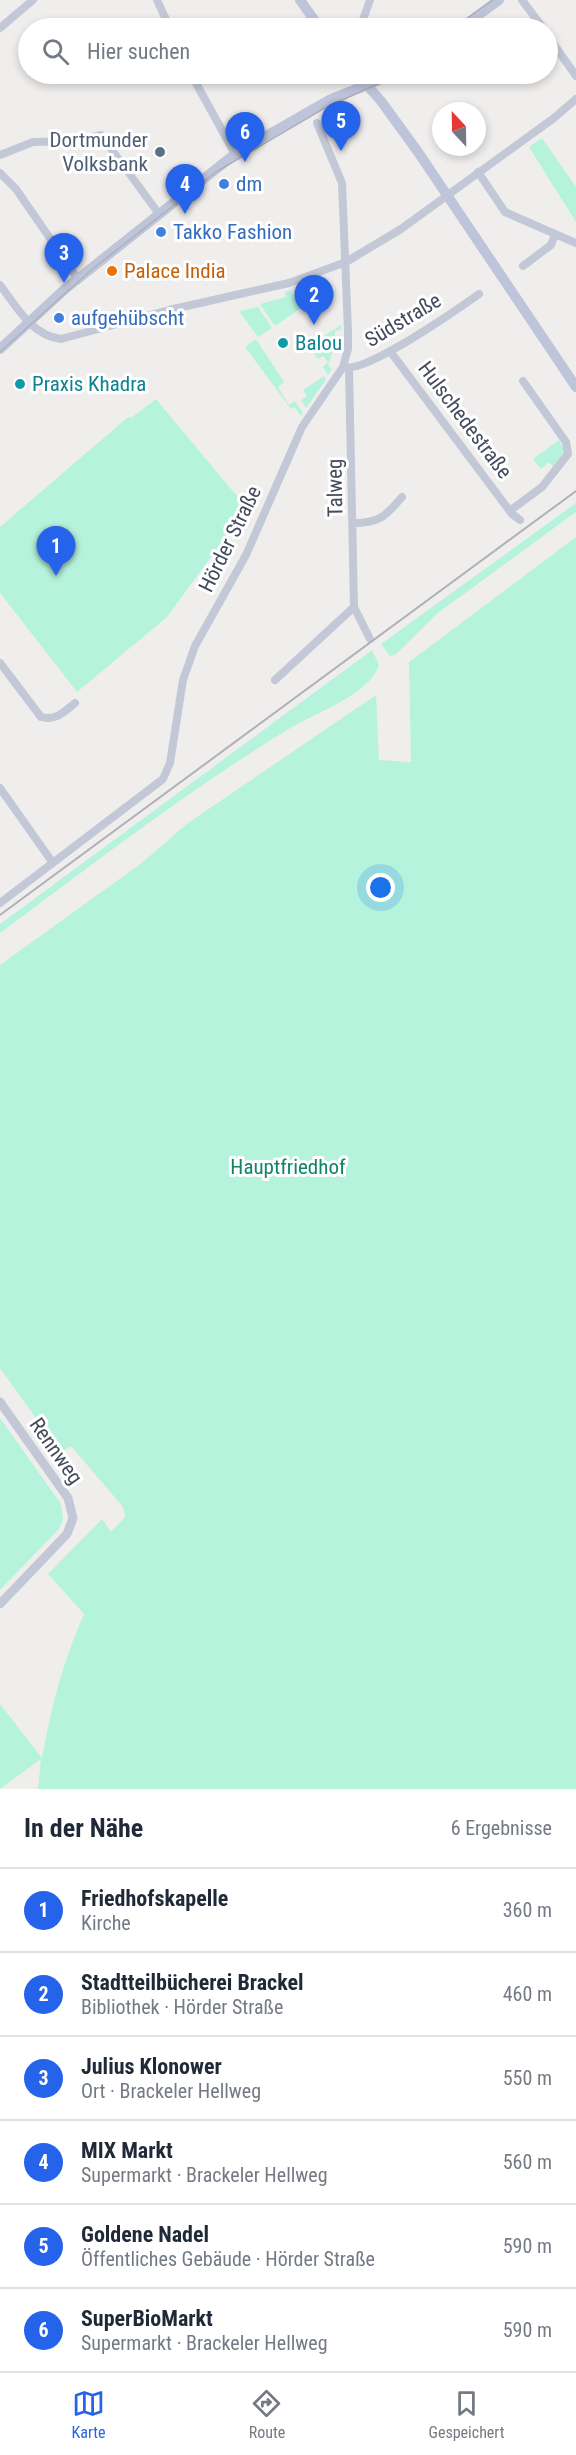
<!DOCTYPE html>
<html lang="de">
<meta charset="utf-8">
<style>
body{margin:0;font-family:"Roboto Condensed",sans-serif;background:#f2f2f3;color:#1f2937}
.compass{position:absolute;left:432px;top:102px;width:54px;height:54px;border-radius:50%;background:#fff;box-shadow:0 3px 9px #0003;rotate:338deg}
.you{position:absolute;left:381px;top:888px;width:21px;height:21px;margin:-15px;border:4px solid #fff;border-radius:50%;background:#1a73e8;box-shadow:0 0 0 9px #1a73e833}
.badge{display:grid;place-items:center;width:39px;height:39px;border-radius:50%;background:#2563eb;color:#fff;font-size:20px;font-weight:700}
.pin{position:absolute;translate:-50% -50px;filter:drop-shadow(0 2px 3px #0008)}
.pin::after{content:'';position:absolute;top:32px;width:21px;height:18px;background:inherit;clip-path:polygon(0 0,100% 0,50% 100%)}
.list{margin:0;padding:0;list-style:none}
h2{display:flex;justify-content:space-between;align-items:center;height:78px;margin:0;padding:0 24px;font-size:26px}
h2 small{font-size:20px;font-weight:400;color:#747a83}
.list li{display:grid;grid-template-columns:39px 1fr auto;gap:18px;align-items:center;box-sizing:border-box;height:84px;padding:0 24px;border-top:2px solid #e0e1e3}
.list b{display:block;font-size:22px;white-space:nowrap}
.list p{margin:0;font-size:20px;white-space:nowrap;color:#747a83}
.list em{font-size:20px;font-style:normal;color:#747a83}
.icon{flex:none;width:33px;height:33px;fill:none;stroke:currentColor;stroke-width:2;stroke-linecap:round;stroke-linejoin:round}
.map{position:relative;flex:none;width:576px;height:1789px;overflow:hidden}
.search{position:absolute;background:#fff;box-shadow:0 3px 9px #0003;left:18px;right:18px;top:18px;height:66px;display:flex;align-items:center;gap:15px;box-sizing:border-box;padding:0 21px;border-radius:33px;color:#747a83;font-size:22px}
.sheet{height:582px;background:#fff}
nav{display:flex;justify-content:space-around;align-items:center;box-sizing:border-box;height:84px;border-top:2px solid #e0e1e3;background:#fff;font-size:16px;color:#747a83}
nav a{display:grid;justify-items:center;gap:3px}
nav .on{color:#2563eb}
.map>svg:first-child{display:block}
</style>
<div class="map">
<svg width="576" height="1789" viewBox="0 0 576 1789">
<rect width="100%" height="100%" fill="#f0eeed"/>
<path fill="#b6f3dc" d="M542 138 576 187V222L529 147Z
M327 278 329 284 317 289 320 296 307 305 297 288H299L301 293 312 289 311 283 318 281 320 286 326 283Z
M290 290 301 308 275 326 260 304 286 297 285 292Z
M258 307 272 328 258 337 239 311Z
M341 325V330L335 331V341L341 342 340 350H333L328 366 332 369 328 375 323 367 328 362 323 356 318 359 309 346Z
M256 339 284 382 278 387 289 405 295 401 303 413 301 416 294 407 291 409 245 347Z
M324 376 326 380 306 408 301 400 307 396 303 390Z
M156 399 247 508 167 617 77 692 0 593V527L128 417 131 418Z
M559 440 565 451 553 467 549 462 541 469 533 459Z
M576 503V512L438 613 395 655 390 656 381 644Z
M576 537V1789H38L41 1759 0 1789V1704L42 1758C51 1708 63 1661 84 1614L48 1574 102 1519 111 1532 125 1517 123 1507 71 1446 61 1453 0 1368V965L143 862 188 823 376 695 379 760 411 762 409 662Z
M372 650 379 665C369 695 319 711 292 727 190 789 96 862 0 933V924Z
M0 1418 61 1504 63 1519 59 1529 0 1590Z"/>
<g fill="none" stroke-linecap="round" stroke-linejoin="round">
<path stroke="#c2c8d6" stroke-width="8" d="M157 0 170 28
M522 0 543 28
M0 28 33 0
M360 28 370 0
M548 36 576 76
M191 74 235 154
M0 155 33 142 76 141 101 135 159 214
M478 172 505 212 576 243
M0 173 16 189 78 279
M523 266 551 245 555 235
M0 285C16 306 32 336 61 339L169 310 289 283 346 262 401 229 554 118 576 99
M390 351 512 514 520 520
M344 367C365 374 458 309 479 294
M349 369 354 607 370 639
M511 510 542 487 568 454 566 442 523 381
M353 523C379 523 385 517 402 497
M0 663 41 717C56 721 64 712 75 703
M275 680 354 607
M0 788 53 863
M0 903 163 779 170 763 183 680 195 646 246 555 302 427 343 367 348 349V331L342 183 317 123"/>
<path stroke="#c2c8d6" stroke-width="9" d="M0 1402 68 1498 73 1518 67 1534 0 1604"/>
<path stroke="#bec4d9" stroke-width="10" d="M300 0 320 28
M461 28 499 0
M357 74 381 101 418 152 576 387
M0 349 65 289 235 154 329 100 394 74"/>
<path stroke="#afb0b9" stroke-width="1.5" d="M453 28 493 0
M0 352 90 271 216 172 323 109 399 74"/>
<path stroke="#afb0b9" stroke-width="2" d="M0 915 576 491"/>
</g>
<circle fill="#5c6f8a" stroke="#fff" stroke-width="2" cx="160" cy="152" r="6"/>
<g fill="#3f7fe0" stroke="#fff" stroke-width="2">
<circle cx="224" cy="184" r="6"/>
<circle cx="161" cy="232" r="6"/>
<circle cx="59" cy="318" r="6"/>
</g>
<circle fill="#e8710a" stroke="#fff" stroke-width="2" cx="112" cy="271" r="6"/>
<g fill="#0f9aa8" stroke="#fff" stroke-width="2">
<circle cx="283" cy="343" r="6"/>
<circle cx="20" cy="384" r="6"/>
</g>
<g text-anchor="middle" dominant-baseline="central" stroke-width="6" stroke-linejoin="round" paint-order="stroke">
<g font-size="21" fill="#4e5e75" stroke="#fff" text-anchor="end">
<text x="148" y="140">Dortmunder<tspan x="148" dy="24">Volksbank</tspan></text>
</g>
<g font-size="21" fill="#366cbe" stroke="#fff" text-anchor="start">
<text x="236" y="184">dm</text>
<text x="173" y="232">Takko Fashion</text>
<text x="71" y="318">aufgehübscht</text>
</g>
<g font-size="21" fill="#c56008" stroke="#fff" text-anchor="start">
<text x="124" y="271">Palace India</text>
</g>
<g font-size="21" fill="#444b5d" stroke="#fff">
<text transform="translate(403 320) rotate(-31)">Südstraße</text>
<text transform="translate(465 420) rotate(53)">Hulschedestraße</text>
<text transform="translate(335 488) rotate(-91)">Talweg</text>
<text transform="translate(230 539) rotate(-64)">Hörder Straße</text>
<text transform="translate(56 1451) rotate(55)">Rennweg</text>
</g>
<g font-size="21" fill="#0d838f" stroke="#fff" text-anchor="start">
<text x="295" y="343">Balou</text>
<text x="32" y="384">Praxis Khadra</text>
</g>
<g font-size="21" fill="#0e8565" stroke="#fff">
<text x="288" y="1167">Hauptfriedhof</text>
</g>
</g>
</svg>
<svg class="compass" viewBox="-18 -18 36 36"><path d="M0-13l5 13h-10z" fill="#e53935"/><path d="M0 13l5-13h-10z" fill="#747a83"/></svg>
<div class="you"></div>
<div class="pin badge" style="left:56px;top:576px">1</div>
<div class="pin badge" style="left:314px;top:325px">2</div>
<div class="pin badge" style="left:64px;top:283px">3</div>
<div class="pin badge" style="left:185px;top:214px">4</div>
<div class="pin badge" style="left:341px;top:151px">5</div>
<div class="pin badge" style="left:245px;top:162px">6</div>
<div class="search"><svg class="icon" aria-label="search" viewBox="0 0 24 24"><circle cx="10" cy="10" r="6"/><path d="M15 15l6 6"/></svg>Hier suchen</div>
</div>
<section class="sheet">
<h2>In der Nähe<small>6 Ergebnisse</small></h2>
<ul class="list">
<li><span class="badge">1</span><div><b>Friedhofskapelle</b><p>Kirche</p></div><em>360 m</em></li>
<li><span class="badge">2</span><div><b>Stadtteilbücherei Brackel</b><p>Bibliothek · Hörder Straße</p></div><em>460 m</em></li>
<li><span class="badge">3</span><div><b>Julius Klonower</b><p>Ort · Brackeler Hellweg</p></div><em>550 m</em></li>
<li><span class="badge">4</span><div><b>MIX Markt</b><p>Supermarkt · Brackeler Hellweg</p></div><em>560 m</em></li>
<li><span class="badge">5</span><div><b>Goldene Nadel</b><p>Öffentliches Gebäude · Hörder Straße</p></div><em>590 m</em></li>
<li><span class="badge">6</span><div><b>SuperBioMarkt</b><p>Supermarkt · Brackeler Hellweg</p></div><em>590 m</em></li>
</ul>
</section>
<nav>
<a class="on"><svg class="icon" aria-label="map" viewBox="0 0 24 24"><path d="M3 6l6-2 6 2 6-2v14l-6 2-6-2-6 2zM9 4v14M15 6v14"/></svg>Karte</a>
<a><svg class="icon" aria-label="directions" viewBox="0 0 24 24"><path d="M12 3l9 9-9 9-9-9zM9 14v-3h6M13 9l2 2-2 2"/></svg>Route</a>
<a><svg class="icon" aria-label="saved" viewBox="0 0 24 24"><path d="M7 4h10v16l-5-4-5 4z"/></svg>Gespeichert</a>
</nav>
